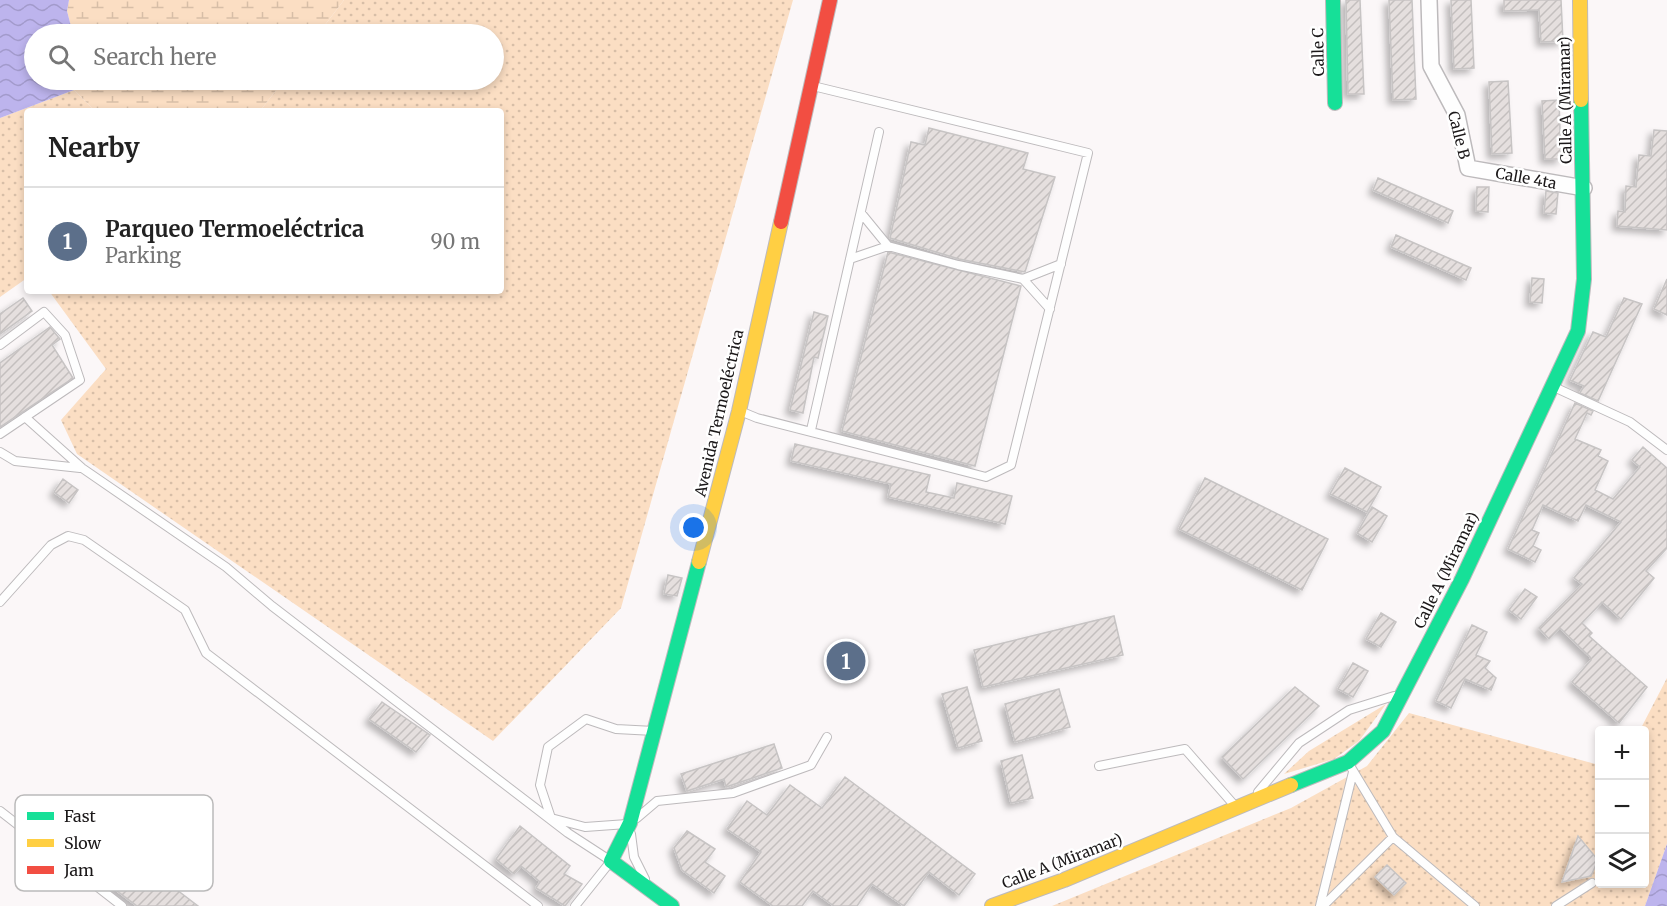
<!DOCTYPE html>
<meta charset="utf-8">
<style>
body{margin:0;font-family:Merriweather,serif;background:#f6f6f6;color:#222}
.controls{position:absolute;right:18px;bottom:18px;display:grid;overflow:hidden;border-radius:6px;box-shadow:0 3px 9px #0003}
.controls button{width:54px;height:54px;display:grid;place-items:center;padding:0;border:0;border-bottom:2px solid #e0e0e0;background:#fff;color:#222;font:30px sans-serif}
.you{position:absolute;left:694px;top:528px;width:21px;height:21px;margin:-15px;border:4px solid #fff;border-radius:50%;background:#1a73e8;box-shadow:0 0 0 9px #1a73e833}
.badge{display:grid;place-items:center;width:39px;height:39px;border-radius:50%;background:#ea580c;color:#fff;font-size:20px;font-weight:700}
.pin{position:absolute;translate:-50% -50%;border:3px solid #fff;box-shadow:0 2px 6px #0006}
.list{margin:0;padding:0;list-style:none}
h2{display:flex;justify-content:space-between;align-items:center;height:78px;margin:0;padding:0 24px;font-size:26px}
h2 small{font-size:20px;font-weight:400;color:#767676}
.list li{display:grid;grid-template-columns:39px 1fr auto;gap:18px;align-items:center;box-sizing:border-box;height:108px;padding:0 24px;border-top:2px solid #e0e0e0}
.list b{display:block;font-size:22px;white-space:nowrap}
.list p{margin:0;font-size:20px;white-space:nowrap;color:#767676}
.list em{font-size:20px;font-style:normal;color:#767676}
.icon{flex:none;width:33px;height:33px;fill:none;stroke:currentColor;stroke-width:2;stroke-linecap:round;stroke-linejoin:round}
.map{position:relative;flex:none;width:1667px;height:906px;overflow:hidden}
.search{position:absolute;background:#fff;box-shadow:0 3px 9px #0003;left:24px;top:24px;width:480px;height:66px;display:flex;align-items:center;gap:15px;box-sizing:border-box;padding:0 21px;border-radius:33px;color:#767676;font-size:22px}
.panel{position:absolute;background:#fff;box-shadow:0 3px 9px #0003;left:24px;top:108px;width:480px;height:186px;border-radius:6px}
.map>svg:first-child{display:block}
</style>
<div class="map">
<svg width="1667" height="906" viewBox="0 0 1667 906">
<defs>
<pattern id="grass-dots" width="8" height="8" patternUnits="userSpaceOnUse" patternTransform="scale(1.5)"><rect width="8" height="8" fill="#fbdec3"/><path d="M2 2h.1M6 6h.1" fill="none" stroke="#d7bea7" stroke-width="1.8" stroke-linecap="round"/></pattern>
<pattern id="wetland-marsh" width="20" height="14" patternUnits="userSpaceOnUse" patternTransform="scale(1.5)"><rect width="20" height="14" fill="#fbdec3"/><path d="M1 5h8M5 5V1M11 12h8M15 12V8" fill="none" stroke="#d7bea7"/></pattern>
<pattern id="water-waves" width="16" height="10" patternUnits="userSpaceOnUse" patternTransform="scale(1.5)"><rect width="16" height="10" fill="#bdb4ed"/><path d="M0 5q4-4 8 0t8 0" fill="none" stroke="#a29acb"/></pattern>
<pattern id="building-hatch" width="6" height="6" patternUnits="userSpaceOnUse" patternTransform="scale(1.5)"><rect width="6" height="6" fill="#e5dfde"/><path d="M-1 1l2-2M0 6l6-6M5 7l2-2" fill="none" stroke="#c4bfbe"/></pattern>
<filter id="shadow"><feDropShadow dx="-4.5" dy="4.5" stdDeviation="3" flood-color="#0004"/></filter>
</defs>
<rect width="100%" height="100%" fill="#fbf7f8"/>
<path fill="url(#grass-dots)" d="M344 0H793L621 608 493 741 77 454 61 420 106 369 49 291H501V111H260L284 80H494V34H318Z
M74 90 95 111H27V278L0 297V118Z
M1667 678V844L1645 906H1052L1291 808 1367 766 1409 713 1599 765 1600 884H1644V730H1640Z
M1386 704 1359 741 1334 759 1284 774 1309 751Z"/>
<path fill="url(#wetland-marsh)" d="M69 0H344L318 34H73L67 11Z
M77 80H284L260 111H95L74 90Z"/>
<path fill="url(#water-waves)" d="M0 0H69L67 11 73 34H34V80H77L74 90 0 118Z
M1667 844V906H1645Z"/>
<path fill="url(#building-hatch)" stroke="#c7c4c4" stroke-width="1.5" filter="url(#shadow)" d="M1346 0H1360L1364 94H1348Z
M1389 0H1412L1416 99 1393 100Z
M1451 0H1471L1474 68 1454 69Z
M1504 0H1561L1563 41 1541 42 1539 10 1504 11Z
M1508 81 1512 153 1492 154 1489 82Z
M1559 100 1561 159H1545L1542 101Z
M929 128 1028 153 1023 169 1055 177 1025 272 959 259 890 238 911 142 925 145Z
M1654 130 1667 131V230L1617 226 1618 211 1625 212 1626 186 1636 187 1639 155 1651 156Z
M1378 178 1453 211 1448 223 1373 190Z
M1477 187H1489L1488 212 1476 211Z
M1546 191 1558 193 1556 214 1544 213Z
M1396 235 1471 268 1466 280 1391 247Z
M888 252 1021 286 975 466 842 431Z
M1532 278 1544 279 1542 303 1530 302Z
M1667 279V315L1654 309Z
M23 298 32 311 0 334V314Z
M1624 298 1642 304 1598 401 1580 393 1584 386 1570 380 1593 332 1606 337Z
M814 312 828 316 818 358 814 357 803 413 790 410Z
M50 327 60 339 52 345 73 378 0 427V363Z
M1575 403 1593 411 1591 415 1587 413 1575 439 1601 450 1598 456 1608 461 1595 490 1613 499 1640 467 1632 460 1643 447 1667 468V548L1646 571 1654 578 1621 619 1602 602 1582 623 1592 633 1589 636 1647 687 1619 723 1572 682 1591 660 1590 657 1560 628 1549 639 1539 628 1582 584 1574 578 1621 522 1586 505 1578 521 1543 505 1532 530 1539 533 1533 546 1541 550 1535 562 1508 549Z
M795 444 930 475 926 492 954 498 957 483 1012 496 1005 524 888 497 891 484 791 461Z
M1345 468 1381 487 1367 512 1330 494Z
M1205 478 1328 539 1302 590 1179 529Z
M63 479 78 490 69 503 54 492Z
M1372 507 1387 516 1372 542 1357 533Z
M668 575 682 578 677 596 664 594Z
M1525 589 1537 597 1521 619 1509 610Z
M1381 613 1396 622 1381 647 1366 639Z
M1114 616 1123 655 983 687 974 650Z
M1472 625 1487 632 1476 655 1490 661 1485 668 1496 678 1491 690 1465 679 1451 708 1436 701Z
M1353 663 1368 671 1353 697 1338 689Z
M967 687 982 741 958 748 942 694Z
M1295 687 1319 706 1243 779 1222 757Z
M1059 689 1070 727 1015 742 1005 704Z
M382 702 430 735 416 752 369 719Z
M774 744 782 768 726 787 724 779 687 791 681 774Z
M1022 755 1033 798 1011 803 1001 761Z
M845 777 975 874 959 895 929 872 904 906 872 884 857 906H834L813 891 802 906H773L740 882 761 852 727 829 747 801 767 815 790 785 822 808Z
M520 826 570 866 564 874 582 884 565 906 536 888 540 882 521 866 514 874 496 859Z
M687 831 715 849 705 862 725 876 714 893 682 870 674 848Z
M1578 836 1598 860 1591 876 1562 882Z
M131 855 198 906H137L108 884Z
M1387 865 1406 883 1394 895 1375 877Z"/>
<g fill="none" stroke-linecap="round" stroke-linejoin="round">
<g stroke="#bdbabc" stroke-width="10">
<path id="lane" d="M861 213 888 246 958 265 1023 279 1061 264
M850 259 888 246
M1023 279 1050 309
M0 345 44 312 65 335 80 380 0 434
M1554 387 1630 422 1667 450
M740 411 757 418 986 477 1011 465 1088 153 813 86
M25 417 82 468 226 567 272 606 568 833 611 861 575 906
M811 430 879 132
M0 452 15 461 80 468
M0 602 51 545 68 536 84 540 185 610 206 653 538 906
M1349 764 1393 837 1475 906
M1099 766 1185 749 1235 806
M1258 792 1299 743 1349 710 1394 696
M0 811 122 906
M637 818 657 801 733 793 811 765 827 737
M627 824 585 827 551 818 540 785 548 747 586 719 616 729 654 731
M631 834 634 857 645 879
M1320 906 1353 772
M1323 906 1393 837
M1556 906 1592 883"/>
</g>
<g stroke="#bdbabc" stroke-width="18">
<path id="street" d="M1429 0 1431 66 1457 115 1468 168 1584 188"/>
</g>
<g stroke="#bdbabc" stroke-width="16">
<path id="fast" d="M1333 0 1335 103
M1291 785 1348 762 1383 731 1462 579 1578 331 1584 279 1581 100
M672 906 611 861 630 823 699 562"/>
</g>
<g stroke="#bdbabc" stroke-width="16">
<path id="slow" d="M1580 0 1581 100
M699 562 739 411 781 222
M992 906 1064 880 1291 785"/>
</g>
<g stroke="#bdbabc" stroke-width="16">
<path id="jam" d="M781 222 830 0"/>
</g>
<use href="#lane" stroke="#fefefe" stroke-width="8"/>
<use href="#street" stroke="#fefefe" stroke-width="15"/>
<use href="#fast" stroke="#16e098" stroke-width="14"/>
<use href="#slow" stroke="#ffcf43" stroke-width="14"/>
<use href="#jam" stroke="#f24e42" stroke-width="14"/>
</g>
<g text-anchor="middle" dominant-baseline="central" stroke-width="5" stroke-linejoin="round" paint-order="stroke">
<g font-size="15" fill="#1b1819" stroke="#fff">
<text transform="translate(1318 52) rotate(-91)">Calle C</text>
<text transform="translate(1565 100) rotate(-91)">Calle A (Miramar)</text>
<text transform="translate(1459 135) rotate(76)">Calle B</text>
<text transform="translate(1526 178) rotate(10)">Calle 4ta</text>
<text transform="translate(719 413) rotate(-77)">Avenida Termoeléctrica</text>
<text transform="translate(1446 570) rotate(-64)">Calle A (Miramar)</text>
<text transform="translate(1062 861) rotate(-21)">Calle A (Miramar)</text>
</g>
</g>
<rect x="15" y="795" width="198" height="96" rx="9" fill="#fff" stroke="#bbbaba" stroke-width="1.5"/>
<rect x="27" y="812" width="27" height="8" fill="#16e098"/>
<rect x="27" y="839" width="27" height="8" fill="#ffcf43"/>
<rect x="27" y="866" width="27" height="8" fill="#f24e42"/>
<g font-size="16" fill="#1b1819">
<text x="64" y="822">Fast</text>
<text x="64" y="849">Slow</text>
<text x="64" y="876">Jam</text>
</g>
</svg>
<div class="controls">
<button>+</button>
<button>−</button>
<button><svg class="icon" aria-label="layers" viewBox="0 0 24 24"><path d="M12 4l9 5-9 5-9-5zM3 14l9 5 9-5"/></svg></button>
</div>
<div class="you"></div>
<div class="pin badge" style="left:846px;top:661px;background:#5c6f8a">1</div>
<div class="search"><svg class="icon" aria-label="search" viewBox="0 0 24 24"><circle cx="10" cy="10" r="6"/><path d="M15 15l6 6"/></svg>Search here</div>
<section class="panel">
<h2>Nearby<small></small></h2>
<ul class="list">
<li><span class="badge" style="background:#5c6f8a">1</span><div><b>Parqueo Termoeléctrica</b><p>Parking</p></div><em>90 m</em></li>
</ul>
</section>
</div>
